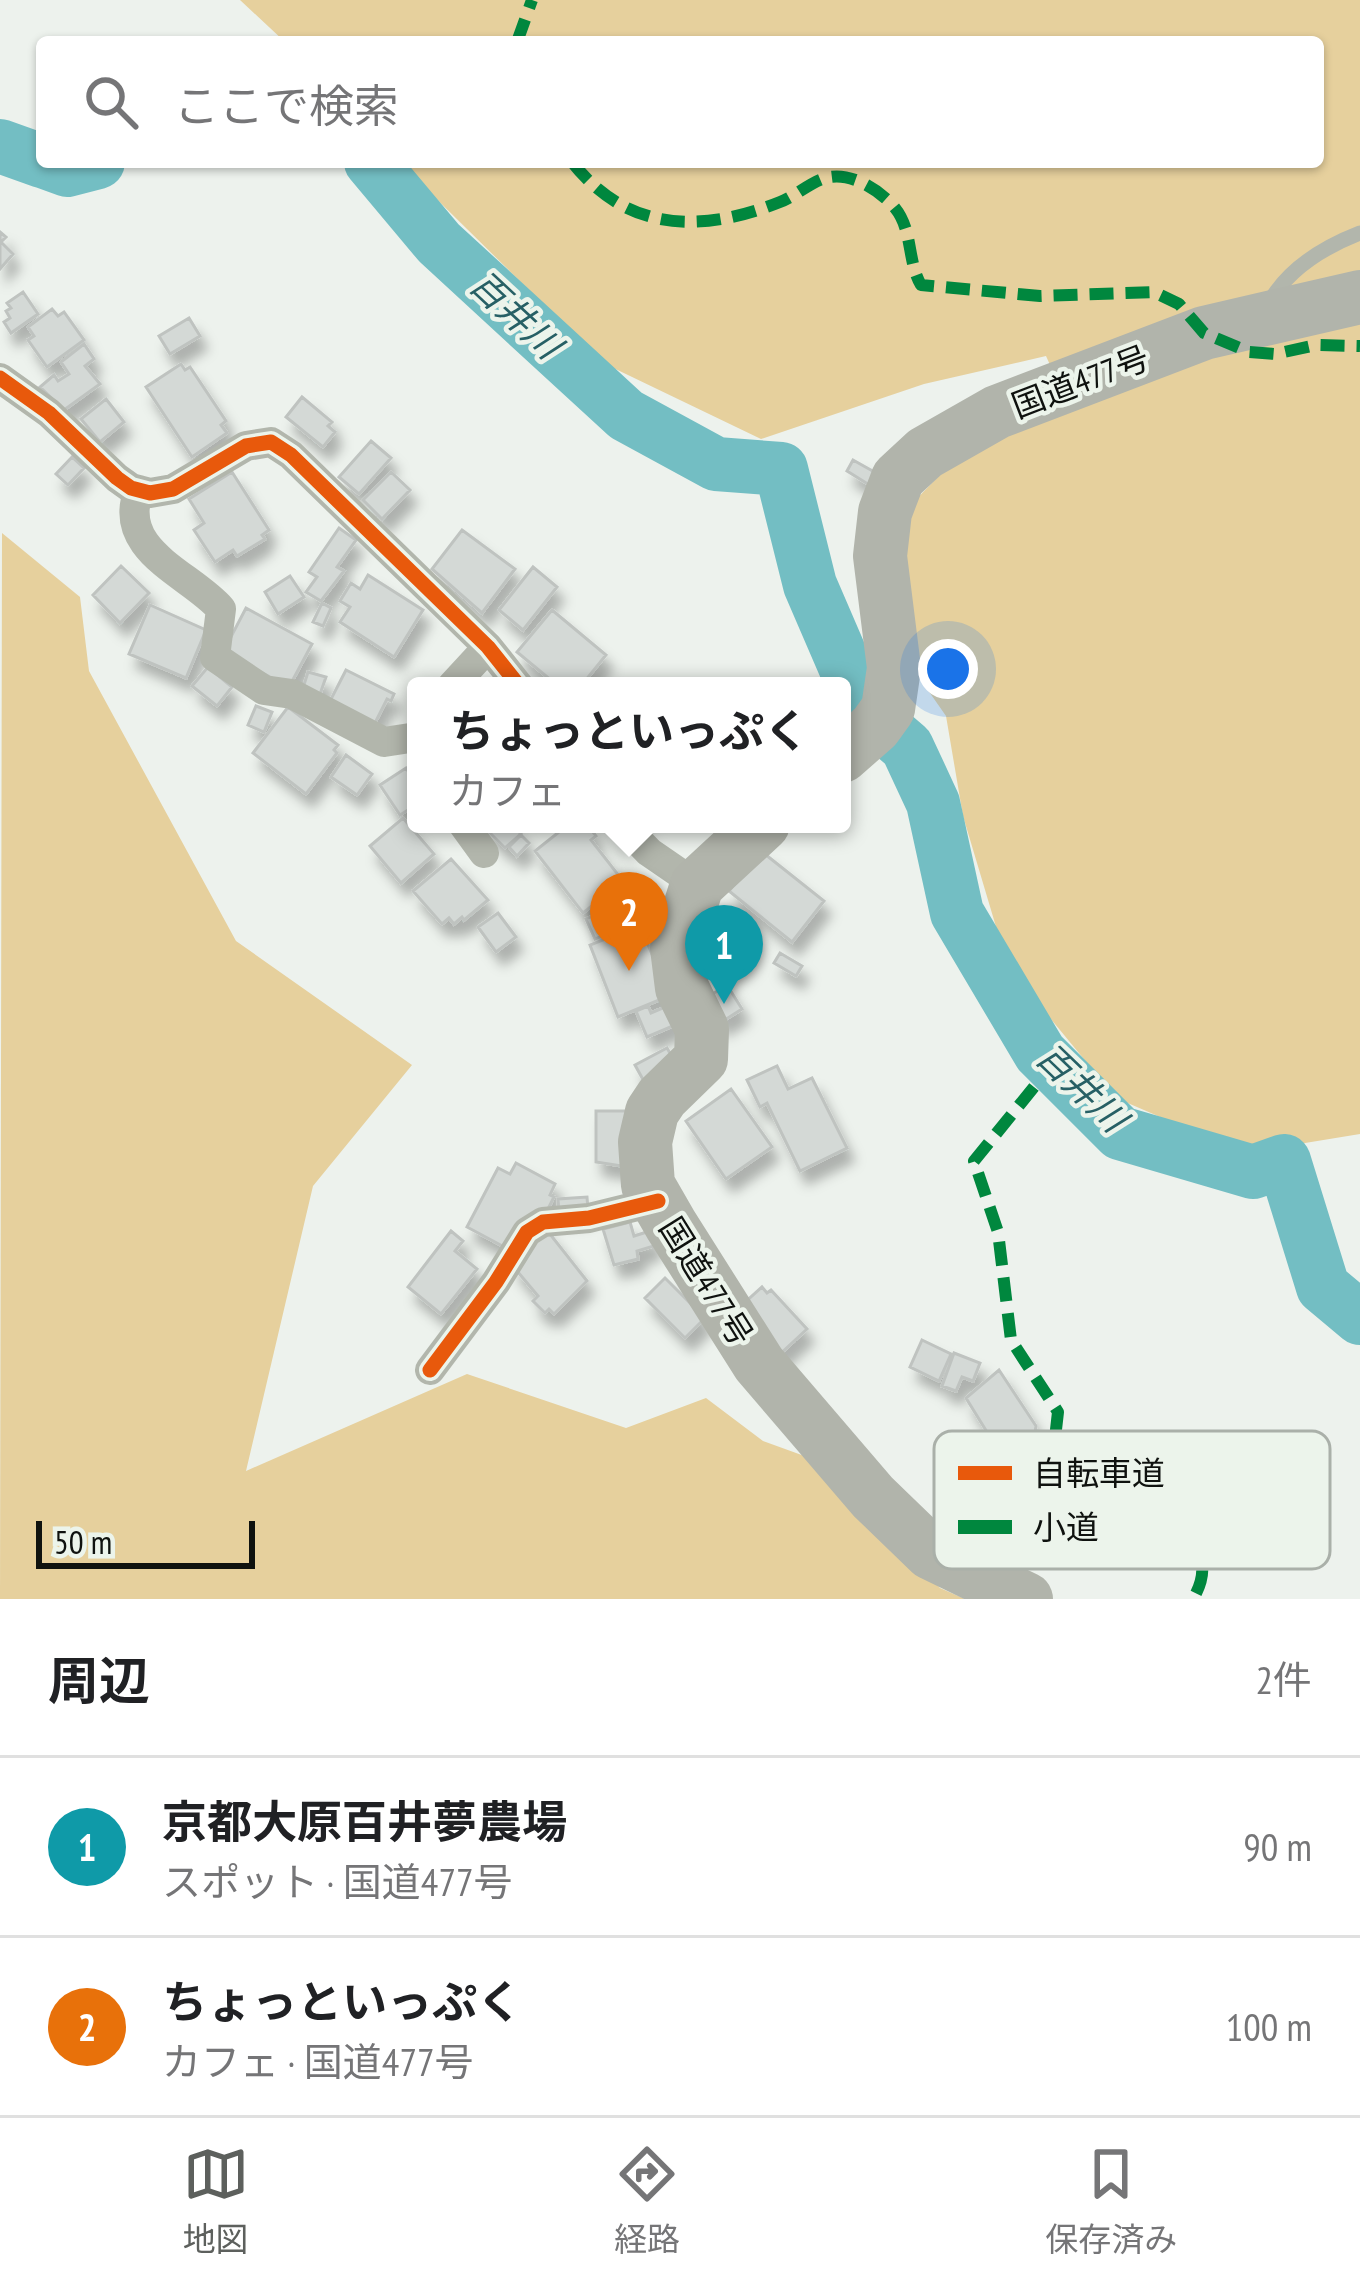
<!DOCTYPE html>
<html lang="ja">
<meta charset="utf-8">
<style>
body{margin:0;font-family:"PT Sans Narrow","Noto Sans JP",sans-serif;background:#f2f2f2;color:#202124}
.scale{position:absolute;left:36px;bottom:30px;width:219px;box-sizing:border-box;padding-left:12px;border:6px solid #0f120f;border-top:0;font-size:33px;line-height:42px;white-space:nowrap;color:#0f120f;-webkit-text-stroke:9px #ecf4eb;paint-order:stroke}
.you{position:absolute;left:948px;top:669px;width:42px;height:42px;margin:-30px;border:9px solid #fff;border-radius:50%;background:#1a73e8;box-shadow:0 0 0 18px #1a73e833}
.badge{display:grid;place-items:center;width:78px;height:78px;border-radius:50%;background:#5d605d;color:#fff;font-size:39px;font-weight:700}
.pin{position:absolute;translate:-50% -99px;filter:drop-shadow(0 3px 6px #0008)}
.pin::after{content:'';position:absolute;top:63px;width:42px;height:36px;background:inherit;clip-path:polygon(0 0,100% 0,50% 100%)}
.popup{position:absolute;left:407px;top:677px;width:444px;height:156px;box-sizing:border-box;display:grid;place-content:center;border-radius:12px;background:#fff;filter:drop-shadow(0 3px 9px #0005);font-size:39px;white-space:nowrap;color:#757577}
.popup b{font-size:45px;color:#202124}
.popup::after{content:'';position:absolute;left:50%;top:100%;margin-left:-24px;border:24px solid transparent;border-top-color:#fff}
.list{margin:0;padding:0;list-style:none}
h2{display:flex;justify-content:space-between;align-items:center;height:156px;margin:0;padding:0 48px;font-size:51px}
h2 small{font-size:39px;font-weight:400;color:#757577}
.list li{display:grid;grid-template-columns:78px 1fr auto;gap:36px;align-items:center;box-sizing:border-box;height:180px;padding:0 48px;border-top:3px solid #e0e0e0}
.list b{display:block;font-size:45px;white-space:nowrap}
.list p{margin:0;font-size:39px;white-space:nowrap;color:#757577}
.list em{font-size:39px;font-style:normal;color:#757577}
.icon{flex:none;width:66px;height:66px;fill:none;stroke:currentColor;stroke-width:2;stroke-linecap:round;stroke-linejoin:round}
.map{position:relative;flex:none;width:1360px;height:1599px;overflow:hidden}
.search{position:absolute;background:#fff;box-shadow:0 3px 9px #0004;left:36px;right:36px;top:36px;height:132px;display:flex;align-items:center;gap:30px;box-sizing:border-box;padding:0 42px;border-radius:12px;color:#757577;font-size:45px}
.sheet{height:516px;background:#fff}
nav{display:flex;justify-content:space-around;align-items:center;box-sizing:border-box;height:168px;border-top:3px solid #e0e0e0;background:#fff;font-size:33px;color:#757577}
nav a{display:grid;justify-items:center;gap:6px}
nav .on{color:#5d605d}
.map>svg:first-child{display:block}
</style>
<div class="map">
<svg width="1360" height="1599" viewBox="0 0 1360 1599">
<defs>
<filter id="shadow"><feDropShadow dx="7" dy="13" stdDeviation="6" flood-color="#0004"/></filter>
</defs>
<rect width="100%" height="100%" fill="#edf2ed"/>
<path fill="#e6d09d" d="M240 0H1360V1134L1244 1153 1116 1098 1008 967 963 816 946 716 902 653 895 521 966 448 1064 396 1046 356 924 384 761 439 603 363 399 162H1318V42H285Z
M2 533 80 597 89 671 236 941 412 1065 313 1186 246 1471 467 1374 626 1428 706 1398 763 1441 832 1466 940 1588 965 1599H0Z"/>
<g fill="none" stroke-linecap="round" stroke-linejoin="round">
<path stroke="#73bec3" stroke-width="54" d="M0 146 42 161
M45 162 67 170 98 162
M371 162 439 243 626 415 716 464 781 469 810 585 863 708
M893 735 907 747 933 803 957 913 1040 1053 1120 1133 1253 1172 1284 1161 1323 1287 1360 1318"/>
</g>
<path fill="#d4d9d6" stroke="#bfc3c0" stroke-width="3" filter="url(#shadow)" d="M0 232 6 237 1 242 13 254 0 269Z
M23 292 38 314 11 333 4 322 10 318 6 311 11 308 7 303Z
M52 309 58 316 64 312 84 340 47 367 28 340 34 336 28 327Z
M189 318 200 336 170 354 159 336Z
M84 344 94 359 85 366 100 384 64 410 40 387 54 375 58 381 69 374 61 362Z
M181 364 185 370 190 367 226 421 221 425 227 433 192 457 146 387Z
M302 397 332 422 328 426 335 432 323 447 286 417Z
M106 399 124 422 100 442 81 419Z
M371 441 391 458 359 494 339 477Z
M72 457 84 468 68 485 56 474Z
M853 460 878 474 871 486 847 471Z
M232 472 269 530 262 535 265 539 237 556 233 550 215 562 194 530 204 523 189 499Z
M391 472 410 490 382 519 363 500Z
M339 528 356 540 337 567 344 571 321 601 306 592 317 577 309 572Z
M462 530 515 569 482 613 432 569Z
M121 566 149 593 120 623 93 595Z
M533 567 557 587 523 630 499 610Z
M368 575 423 610 394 657 340 622 350 607 340 601 351 583 360 589Z
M290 576 304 597 278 614 265 592Z
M322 603 331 608 323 626 313 622Z
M150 605 206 630 186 678 129 654Z
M246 608 312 644 289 687 223 652Z
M552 610 606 655 581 686H558L517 652Z
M208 667 232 687 217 706 192 686Z
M346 670 394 694 391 701 387 699 375 723 330 701Z
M308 672 326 677 319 697 302 691Z
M256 706 272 712 264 732 248 725Z
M288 707 338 745 334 750 337 753 306 794 253 753Z
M346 755 372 774 357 795 331 777Z
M406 768 416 783V805L400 815 380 785Z
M403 818 434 854 401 883 370 846Z
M486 824H511L521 834 505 848 483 826Z
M569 824H587L596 836 591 840 623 881 583 913 535 851Z
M521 835 529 843 517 856 509 847Z
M761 851 824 901 792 942 729 891Z
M451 859 488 900 464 920 462 917 454 924 449 918 442 924 413 891Z
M620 904 629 924 595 939 586 919Z
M498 913 516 937 496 952 478 927Z
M709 914 726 925 721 934 733 941 721 962 691 943Z
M640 925 669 996 618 1017 590 945Z
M780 953 802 966 796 976 774 963Z
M727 985 742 1009 720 1023 706 998Z
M672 1004 680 1023 647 1037 636 1011 648 1006 651 1013Z
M667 1048 678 1067 646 1085 635 1065Z
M777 1066 788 1089 812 1078 847 1148 800 1171 767 1103 760 1107 747 1080Z
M731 1089 772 1147 726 1179 686 1121Z
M596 1111H628V1167L596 1162Z
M516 1163 555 1184 550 1195 554 1197 544 1217 508 1249 467 1227 498 1168 510 1174Z
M587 1197 588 1210 559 1213 558 1199Z
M630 1222 634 1236 650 1231 654 1246 637 1251 638 1259 614 1265 603 1229Z
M546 1229 587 1281 554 1314 549 1309 545 1313 533 1301 538 1296 512 1265Z
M451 1231 463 1241 455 1251 477 1269 441 1314 408 1287Z
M665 1278 705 1318 685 1338 645 1298Z
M762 1287 767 1293 771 1290 807 1329 779 1355 741 1306Z
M922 1340 951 1354 939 1381 910 1367Z
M954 1353 980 1363 973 1381 962 1377 956 1391 942 1386Z
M999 1370 1036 1426 1034 1438 1018 1449 1009 1436 995 1445 966 1398Z"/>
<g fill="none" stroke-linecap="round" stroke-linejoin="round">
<path stroke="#b2b6ac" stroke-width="15" d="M1269 303C1288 269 1324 247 1360 233"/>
<path stroke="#b2b6ac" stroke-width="30" d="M0 378 49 413 117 478 131 488 150 493 173 489 246 446 271 442 291 455 488 647 519 686
M139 490C115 551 191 574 221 609L215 657 264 690 292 694 384 742 410 738
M452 686 488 647
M463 824 484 853
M622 824 649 852 697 885
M430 1370 496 1282 527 1232 543 1222 589 1218 658 1201"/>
<path stroke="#b1b4ab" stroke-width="54" d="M842 756 875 727 888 709 894 668 880 556 885 512 898 478 925 453 997 412 1204 333 1360 297
M763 824 697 885 677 948 682 988 702 1029 701 1059 662 1097 652 1112 645 1142 648 1185 671 1225 759 1364 873 1497 931 1553 1026 1599"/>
<path stroke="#00873e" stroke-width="12" stroke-dasharray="24 12" stroke-linecap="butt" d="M517 42 532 0
M572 162C628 233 702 233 780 202 796 196 814 179 830 177 853 173 881 191 895 208 913 230 907 261 921 285L1040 296 1154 292 1179 304 1204 333 1249 352 1275 354 1316 345 1360 346
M1034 1087 974 1161 998 1232 1011 1340 1058 1412 1052 1465 1058 1478C1069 1484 1080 1490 1091 1496 1133 1514 1233 1531 1193 1599"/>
<g stroke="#ecf4eb" stroke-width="22">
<path id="cycleway" d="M0 378 49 413 117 478 131 488 150 493 173 489 246 446 271 442 291 455 488 647 519 686
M430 1370 496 1282 527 1232 543 1222 589 1218 658 1201"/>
</g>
<use href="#cycleway" stroke="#e8590c" stroke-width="15"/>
</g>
<g text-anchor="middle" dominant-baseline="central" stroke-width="9" stroke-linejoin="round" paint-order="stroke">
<g font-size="33" fill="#0f120f" stroke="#ecf4eb">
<text transform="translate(1080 381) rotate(-21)">国道477号</text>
<text transform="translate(707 1281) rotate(58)">国道477号</text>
</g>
<g font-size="36" font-style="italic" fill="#276065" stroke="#ecf4eb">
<text transform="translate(516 314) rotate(43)">百井川</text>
<text transform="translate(1082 1087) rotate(44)">百井川</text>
</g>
</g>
<rect x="934" y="1431" width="396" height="138" rx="18" fill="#ecf4eb" stroke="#aab0a9" stroke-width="3"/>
<rect x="958" y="1466" width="54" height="14" fill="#e8590c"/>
<rect x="958" y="1520" width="54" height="14" fill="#00873e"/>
<g font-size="33" fill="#0f120f">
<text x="1033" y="1485">自転車道</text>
<text x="1033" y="1539">小道</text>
</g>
</svg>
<div class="scale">50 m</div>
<div class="you"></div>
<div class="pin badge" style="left:724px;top:1004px;background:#0f9aa8">1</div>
<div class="pin badge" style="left:629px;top:971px;background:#e8710a">2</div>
<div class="popup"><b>ちょっといっぷく</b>カフェ</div>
<div class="search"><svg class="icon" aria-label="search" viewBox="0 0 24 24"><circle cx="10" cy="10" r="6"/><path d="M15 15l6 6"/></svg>ここで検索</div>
</div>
<section class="sheet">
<h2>周辺<small>2件</small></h2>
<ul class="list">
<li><span class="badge" style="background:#0f9aa8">1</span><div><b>京都大原百井夢農場</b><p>スポット · 国道477号</p></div><em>90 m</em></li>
<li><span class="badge" style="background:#e8710a">2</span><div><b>ちょっといっぷく</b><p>カフェ · 国道477号</p></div><em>100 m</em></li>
</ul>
</section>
<nav>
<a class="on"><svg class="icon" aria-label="map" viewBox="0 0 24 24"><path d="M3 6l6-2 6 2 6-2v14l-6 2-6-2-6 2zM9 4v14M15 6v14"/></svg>地図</a>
<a><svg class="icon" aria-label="directions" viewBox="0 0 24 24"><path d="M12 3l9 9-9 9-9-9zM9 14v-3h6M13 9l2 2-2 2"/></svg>経路</a>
<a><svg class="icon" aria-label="saved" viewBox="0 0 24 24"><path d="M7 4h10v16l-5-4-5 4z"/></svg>保存済み</a>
</nav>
